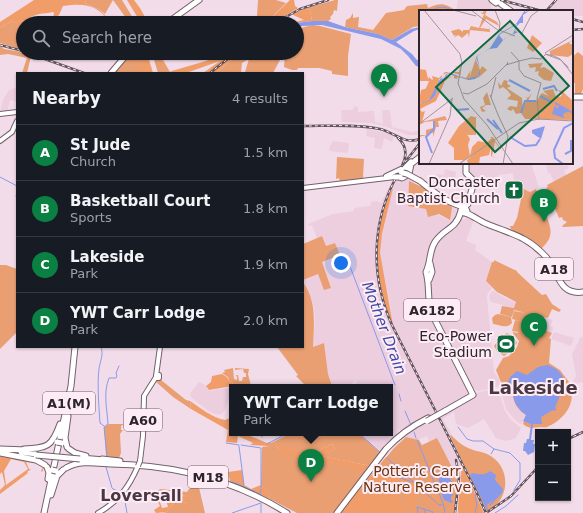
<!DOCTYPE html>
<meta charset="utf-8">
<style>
body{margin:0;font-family:"DejaVu Sans",sans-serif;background:#242831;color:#f1f3f6}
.controls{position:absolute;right:12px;bottom:12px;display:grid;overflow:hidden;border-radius:0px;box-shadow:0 1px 3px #0004}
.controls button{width:36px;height:36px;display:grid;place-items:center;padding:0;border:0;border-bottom:1px solid #363941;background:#171b24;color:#f1f3f6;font:20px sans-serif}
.you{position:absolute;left:341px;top:263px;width:14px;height:14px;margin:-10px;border:3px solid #fff;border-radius:50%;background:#1a73e8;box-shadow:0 0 0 6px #1a73e833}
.badge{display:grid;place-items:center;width:26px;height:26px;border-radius:50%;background:#0b8043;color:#fff;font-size:13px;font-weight:700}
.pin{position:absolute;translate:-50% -33px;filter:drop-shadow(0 1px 2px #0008)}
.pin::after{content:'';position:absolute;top:21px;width:14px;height:12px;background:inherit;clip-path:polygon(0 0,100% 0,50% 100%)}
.popup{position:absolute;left:229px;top:384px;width:164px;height:52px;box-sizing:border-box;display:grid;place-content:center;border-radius:0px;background:#171b24;filter:drop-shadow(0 1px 3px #0005);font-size:13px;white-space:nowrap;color:#9ea1a6}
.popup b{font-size:15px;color:#f1f3f6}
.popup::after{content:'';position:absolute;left:50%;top:100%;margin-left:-8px;border:8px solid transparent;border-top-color:#171b24}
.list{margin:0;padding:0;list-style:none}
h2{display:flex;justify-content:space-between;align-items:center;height:52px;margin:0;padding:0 16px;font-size:17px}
h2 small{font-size:13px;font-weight:400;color:#9ea1a6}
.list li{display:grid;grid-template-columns:26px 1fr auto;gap:12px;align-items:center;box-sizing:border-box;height:56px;padding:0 16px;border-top:1px solid #363941}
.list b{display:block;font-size:15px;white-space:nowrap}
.list p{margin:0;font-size:13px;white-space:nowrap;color:#9ea1a6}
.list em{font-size:13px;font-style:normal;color:#9ea1a6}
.icon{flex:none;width:22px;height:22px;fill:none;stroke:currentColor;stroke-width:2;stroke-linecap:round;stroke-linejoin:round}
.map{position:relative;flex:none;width:583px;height:513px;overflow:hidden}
.search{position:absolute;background:#171b24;box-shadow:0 1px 3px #0004;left:16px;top:16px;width:288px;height:44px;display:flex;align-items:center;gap:10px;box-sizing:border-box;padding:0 14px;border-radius:22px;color:#9ea1a6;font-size:15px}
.panel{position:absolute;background:#171b24;box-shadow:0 1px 3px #0004;left:16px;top:72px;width:288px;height:276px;border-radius:0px}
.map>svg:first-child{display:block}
</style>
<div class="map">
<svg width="583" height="513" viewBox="0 0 583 513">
<rect width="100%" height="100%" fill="#f3dce9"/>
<path fill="#eccedf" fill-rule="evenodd" d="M458 0H491L492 11H456Z
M558 0H583V16H572V11L548 10Z
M17 87V102L10 100 7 113H0L3 100 9 90Z
M354 106 358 107V112L374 111 375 122 383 124 382 110H390L392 127H391L413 132 420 130V135H408L384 126 370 123 342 122 341 110H353Z
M367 129 392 134 394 136 392 142 384 138 382 149 374 148 375 138 366 136Z
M333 141 349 143 348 153 330 151 329 148Z
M466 163H537L532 166 539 188 531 191V192L516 185 517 198H521L516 199 513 173 498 175 499 183 494 184 497 186 482 185 473 188 467 175Z
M552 163H562L563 166 568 165 569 168 564 170 566 175 554 182 550 173H548L546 164Z
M445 169 456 172 454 186 436 181 437 174 444 175Z
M398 173 417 182 416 183 409 182 408 206 426 209 449 220 453 207 459 210 458 218 463 220 467 218 474 219 466 241 476 245 475 250 492 262 486 282 492 288 488 293 487 297 494 372 499 379 500 384 497 387 478 391 473 388 475 392 476 396V393L484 391 495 389 498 390 505 411 511 420 521 428 517 436 514 439 506 441 496 438 484 419 468 428 456 424 454 412 443 419 452 435 450 436 462 459 460 461 462 469 460 483H457V479L454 474 455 473 437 439 429 442 427 436 418 440 406 437 402 439 401 438V431L399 429 398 433 382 452 360 433H390V387H357L356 380 352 383 353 387H330L332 386 328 374 323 343 313 347 315 316 312 300 303 280 318 274 331 287 322 262 326 246 322 236 317 238 312 225 309 226 308 224 333 214 354 211V208L370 206 371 202 377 201 381 203 393 179 396 174ZM392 190 381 240 380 249V257L390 303 392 321 387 309 380 288 378 276 377 251 380 227 384 209Z
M492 291H494L503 297 516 303 514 308 491 302 489 296Z
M529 314 541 319 542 317 553 320 550 326 554 327 551 333 525 323Z
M554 332 574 338 571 346 551 339Z
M581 336 583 338V382L574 384 572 383 576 376 572 354Z
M199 382 205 385 209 391 232 387 237 385 236 387H232V396L228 401 225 410 221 414 218 415 210 412 192 398 190 395 191 392Z
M505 388 513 389V397L515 404 521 411 526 415 522 423 520 424 515 420 506 409 502 394Z"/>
<path fill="#ea9f72" d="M86 0H122L136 23H126V18L113 0 105 14 100 10 85 3Z
M258 0H276L286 3 266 23H260L259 17 257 16Z
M335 0H338L337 11 334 10 333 14 330 17 331 19 328 21H312L310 10 307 8Z
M427 4 428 8C440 2 446 3 456 11H420V17L419 18 420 26 413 27 392 40 378 34 345 27 346 20 350 18 353 13V18L359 17 358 27 373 30 386 13 404 10 407 6Z
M22 20 23 23V50L0 43V28L12 21 19 24V22Z
M312 25 320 26 351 34 348 56V76L332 74V71L319 68H298L297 70H292L284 67 285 53H297V29Z
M0 45 4 49 16 51 31 56 27 73H22L27 58 8 54 0 55Z
M578 52 583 56V89L581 94 575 95V83H572L574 69 572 68V57Z
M152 53H159L170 72 158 73Z
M239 53H281V58L273 73H243L245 72 249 59 242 63 241 73H216Z
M128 54 140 59V63L146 73H112Z
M337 157 364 159 363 178 340 182 339 178 336 179Z
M583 166V226L563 227 562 226 567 222 563 220 562 217 559 218 546 188 548 187 547 185Z
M409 181 427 189 438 198 451 204 452 208 450 220 439 214 428 217 426 209 408 206Z
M516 185 530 192 536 189 544 206 543 208C549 224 557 234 542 248L537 247 511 229 510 226H513L517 218 521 199 517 198Z
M322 236 326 246 335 243 340 255 322 262 331 288 324 290 318 274 303 280V244Z
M494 260 517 271V272L542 295 546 294 552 304 561 310 559 312 552 309 548 318 543 317 542 319 529 314 525 323 552 333 549 338 551 339 549 363 560 370 569 382 568 386C579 401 563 420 549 426 546 428 543 427 540 427 534 428 528 429 523 424L526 415C516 408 512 401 513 389 500 387 501 381 496 370L503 358 509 356 517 347 519 341 513 333V332L518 333V332L512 331 515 320 524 322 512 319 514 311 526 313 514 310 512 317 500 314 502 306 514 308 516 302 497 292 486 281 492 262H494Z
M0 265H6L17 269V332L0 349Z
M303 282C317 301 314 324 313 347L324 343 328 374 332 386 330 387H307L296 376 298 375 277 347H303Z
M498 314 511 317 512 323C506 329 500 325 493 324L492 318 495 315Z
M507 333 514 337 517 343 511 351 504 356 497 351 494 346 500 338Z
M233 368 234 379 237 380V377L236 375H238L239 381H242L243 377H246V373H244L243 369 235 370V368L249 369 248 374 251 386 260 387H236V385L232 387 233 382 229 381 228 377 222 373 225 372 224 370Z
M156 380H161L186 400 190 401 191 409 173 397 155 381Z
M109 424H124L121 426V430H123L120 434 121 453 119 458 106 456 104 427Z
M291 433H358L381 453 371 466 321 456 335 449 332 444 311 454 276 446 279 449 370 469 336 513H297L270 499 269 494 261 485 262 447 269 446 271 443Z
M451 435C456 440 460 444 466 447 473 451 480 451 487 454 500 460 507 473 505 487 503 499 497 506 487 512L450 436Z
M406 437 419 440 422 445 437 438 455 473 454 475 456 479H457L455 513H340L394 448Z
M197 479 205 513H162L167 512 175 501 182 503 187 502 185 495 166 500H159L156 491 161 489 187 492 195 480Z"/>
<path fill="#f09d6a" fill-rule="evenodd" d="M34 0H86L85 3 100 10 112 23H111C96 4 85 3 63 6L59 15 53 19 54 13 53 12C44 14 32 13 26 21L29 22V23H23L22 20 19 22 20 25 12 21 0 28V22Z
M127 0H134L140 8 145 17H148L149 23H141Z
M290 0H294L295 6 298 8 273 23H266Z
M307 8 310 10 312 21 297 23H290L304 20 291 14Z
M129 53H147L153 73H146L144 71 139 69 140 59 128 54Z
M225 53H239L216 73H203L220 61 186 73H166L175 70 206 61Z
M393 188 382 234 380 253 393 325C389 314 384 304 382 293 374 262 375 215 393 188Z
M222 374 227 377 229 381 233 382 232 386 209 390 206 386 211 382 212 376Z
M190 401C202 409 211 417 225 420L232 417V433H243L267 443 270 442 272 444 269 446 250 445 253 443 238 436 237 443 226 442 228 430 191 409Z
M332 444 335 449 322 456 371 466 366 470 314 460C308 462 305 463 299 460L301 457 279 453V449L275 445 311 454Z
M0 455 37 461 45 466 42 472 41 471 43 467 38 463 26 462 29 469H31L27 472 28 473 0 494V490L5 485 2 472 0 474ZM11 459 24 462 28 469 6 485 4 471Z
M386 457 389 460 386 462 382 467 384 471 395 475 402 472 437 504 434 506 419 492 415 499 416 513H413V510H410C407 498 403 489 393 480L405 511H408L403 513H340Z
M460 461 484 513H458C457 496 464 478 460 461Z
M425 467H427L442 504 439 503 421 488 431 483Z
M242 470 244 485 251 489 261 485 269 493 270 499 230 482 228 472Z
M156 491 162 508 168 507 166 500 185 495 188 502 182 503 175 501 167 512 156 513 154 510 160 506 153 492Z"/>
<path fill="#899aeb" d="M312 21H328L345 27 378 34 392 40 411 29 420 27V29L414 31 396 42 412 54 416 59 420 62V67L416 66 408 56 401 49 381 39 322 25 302 26 297 28V23Z
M547 365C562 369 568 382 565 395H560L555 408 556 409 555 411 553 410 541 417 542 424H533L531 440H534L533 444H535L534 452 528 455 525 451H523L524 443H526L527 439H529L531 424 523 421 526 415C517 409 512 400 513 389L506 388 510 377 517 371 527 375 538 367Z
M490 471 496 475 495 480 503 489 502 493 490 506 489 505 494 499 487 505 488 510H487L470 475 472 473C478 474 486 476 490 471Z
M447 473 453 485V494L451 497V500L453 501 452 503 444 500C441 493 438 485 439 477Z"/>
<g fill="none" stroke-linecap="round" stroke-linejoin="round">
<path stroke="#899aeb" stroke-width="1" d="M433 11 436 8C442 7 447 6 452 11
M0 177 17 186
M17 193 16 197H17
M346 256 395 385
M101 347C104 355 100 361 99 369 97 383 99 408 100 423L104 426
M301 387 303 385
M399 394 401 401
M405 411 411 425
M458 427 467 439 473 441H483L494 449 510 453 520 463V480L514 490V491
M414 432 416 438
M359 433 381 453
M262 437V433
M417 440 444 506 445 513
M226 443 239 445
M267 444 288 433
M241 445 261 448V487
M239 446 244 485
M491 454 494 449
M107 456 104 427 108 424C107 408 103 393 109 378H116L117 376 116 373 119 366
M387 458 439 505H443
M106 467 112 488 113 489 120 492
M389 473 395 476 403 472
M395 476 412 482
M233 482 260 494 261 489
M122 494 124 496 127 513
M267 504 281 513
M424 509 425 513
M232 513 261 503
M261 513V504
M418 513 417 507 433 512 432 513
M475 513 477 505 475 495 479 492
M495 513 506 506 518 495"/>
<g stroke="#74606b" stroke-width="6">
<path id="major" d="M0 114 17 112
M0 141 12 132 17 121
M386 176 403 168
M303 188 395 177
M156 375H159V378H156Z
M156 376 160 347
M140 461 143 436 144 396 156 377
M98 513C118 502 129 487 138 466"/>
</g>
<g stroke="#74606b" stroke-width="7">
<path id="highway" d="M492 0 496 3 499 0
M500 0 501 4 511 11
M167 23 199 0
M111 73 128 53
M572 97H583
M401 172 411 162
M399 177 402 178 409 174 411 164 420 157
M420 181C434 192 448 204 465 207L467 211 464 213 461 210 464 207
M464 207 468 204 473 185 472 179 466 173V163
M465 213C473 215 479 221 487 224 511 234 527 236 546 257 559 271 558 296 583 292
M429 280 432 272 430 263
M445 411 473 395 431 312C427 298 430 285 426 272 431 262 429 251 435 242 444 228 456 230 461 211
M67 447 65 438 68 416
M0 449 27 450
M24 449C47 448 52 447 60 424
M69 449 75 453 86 456
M21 452 36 454
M0 453 36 460 45 465
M80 458 105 460
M102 459 120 461
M47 467 49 473 48 479
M66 468C80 460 95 463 111 464 174 465 233 479 287 513
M51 495 57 476 63 470
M44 513 71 386 75 347
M337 513 386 449C398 436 412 426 428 418"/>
</g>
<use href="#major" stroke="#fff" stroke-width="4"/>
<use href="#highway" stroke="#fff" stroke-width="5"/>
<g stroke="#61545b" stroke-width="2.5">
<path id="rail" d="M501 0 542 11
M546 11 556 0
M572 19 583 22
M275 23 300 9 328 0
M572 30 583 29
M0 45 23 51
M28 53 84 73
M210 73 235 53
M303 126C328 126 355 124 380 129 394 132 404 145 420 139
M398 138C407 146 407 156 402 166
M405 162 420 143
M398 174C371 221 370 276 392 325L475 489 486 513 511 496 538 467
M568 439 583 432
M455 513 459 477 456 460"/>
</g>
<use href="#rail" stroke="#fdebf5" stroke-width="1" stroke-dasharray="3" stroke-linecap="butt"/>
<g stroke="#74606b" stroke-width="6" stroke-linecap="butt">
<path id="major-bridge" d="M138 466 140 461"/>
</g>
<g stroke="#74606b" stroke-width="7" stroke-linecap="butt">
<path id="highway-bridge" d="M403 173 407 174 420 181
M395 177H399
M427 421 445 411
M57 442 62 443
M36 455 80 459
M52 470 56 471"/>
</g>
<use href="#major-bridge" stroke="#fff" stroke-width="4"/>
<use href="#highway-bridge" stroke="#fff" stroke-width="5"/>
</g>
<defs>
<g id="church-square" transform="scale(1)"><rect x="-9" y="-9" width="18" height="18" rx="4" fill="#0d6a3e" stroke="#fdebf5"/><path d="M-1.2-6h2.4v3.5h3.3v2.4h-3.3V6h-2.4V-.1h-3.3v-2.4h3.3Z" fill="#fff"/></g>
<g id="stadium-square" transform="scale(1)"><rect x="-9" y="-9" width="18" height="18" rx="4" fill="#0d6a3e" stroke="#fdebf5"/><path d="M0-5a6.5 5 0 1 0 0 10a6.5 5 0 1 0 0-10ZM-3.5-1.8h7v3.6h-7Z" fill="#fff"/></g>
</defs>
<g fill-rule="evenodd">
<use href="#church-square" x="514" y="190"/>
<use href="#stadium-square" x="506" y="344"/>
</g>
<g text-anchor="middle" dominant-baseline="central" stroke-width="4" stroke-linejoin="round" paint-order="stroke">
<g fill="#fdebf5" stroke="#6c6067" stroke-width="1">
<rect x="535" y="258" width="38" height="22" rx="3"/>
<rect x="404" y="299" width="56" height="22" rx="3"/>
<rect x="43" y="392" width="52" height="22" rx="3"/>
<rect x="124" y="409" width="38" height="22" rx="3"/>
<rect x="188" y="466" width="40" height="22" rx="3"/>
</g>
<g font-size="13" font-weight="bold" fill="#2e252a">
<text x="554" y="269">A18</text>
<text x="432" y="310">A6182</text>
<text x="69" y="403">A1(M)</text>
<text x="143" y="420">A60</text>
<text x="208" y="477">M18</text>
</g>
<g font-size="14" fill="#2e252a" stroke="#fdebf5" text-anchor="end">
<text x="500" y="182">Doncaster<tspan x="500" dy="16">Baptist Church</tspan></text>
<text x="492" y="336">Eco-Power<tspan x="492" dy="16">Stadium</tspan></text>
</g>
<g font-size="14" fill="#69340d" stroke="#fdebf5">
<text x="417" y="471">Potteric Carr<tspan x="417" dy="16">Nature Reserve</tspan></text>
</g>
<g font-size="15" font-style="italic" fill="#3d49a6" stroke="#fdebf5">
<text transform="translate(384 328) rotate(69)">Mother Drain</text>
</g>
<g font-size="16" font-weight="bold" fill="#483741" stroke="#fdebf5">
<text x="141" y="495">Loversall</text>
</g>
<g font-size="18" font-weight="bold" fill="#483741" stroke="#fdebf5">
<text x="533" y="387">Lakeside</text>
</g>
</g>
<g transform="translate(419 10)">
<rect width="154" height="154" fill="#f3dce9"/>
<path d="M65 0H68L66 5 78 12 80 16 67 9 61 18 70 19V16L71 22 51 20 50 28 49 23 43 28 39 25 35 28 37 25 35 26 32 21 40 19 44 22V20H50L52 16 60 18 65 4H63L62 2 64 3ZM113 25 123 33 114 42 108 38ZM154 30 150 33 154 35V44L149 47 131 45V41ZM58 45 57 50 61 60 63 56 68 60 59 68 61 60 59 66 53 69 50 70 46 69 40 66 47 68 52 60 50 69ZM124 53 121 58 125 57 135 63 132 71 125 70 119 65 120 61 116 62 117 57 111 58 109 54ZM13 66 20 68 19 81 0 94 11 69 14 70ZM85 70 89 71 88 74 92 76 88 78 103 88 104 99 108 88 106 86 109 88 113 83 109 91H117L123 83 130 86 124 81 134 79 137 87H141L143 85 139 80 143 81 154 91H148L154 93V110L106 109 102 103 97 104 94 99 92 101 88 99 91 96 98 97 99 91 88 89 92 85 88 80 84 77 80 79 79 72 82 76ZM68 82 72 95H67L63 98 67 101 63 102 61 97 66 95 64 88ZM26 106 28 110 19 111 20 117H17L14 127V123L11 122 7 126 8 131 7 129 8 125 0 127V125H7V120L14 118 15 111 6 112H3ZM52 106 59 108H57V125H49L40 119V116Z" fill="#ea9f72"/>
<path d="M42 49V54L41 62 42 65 31 62 23 65V67L19 70 21 75 16 85 0 96 4 89 0 92 2 80 9 78 10 71H0V59L7 60 9 69 10 67 13 70 19 69 26 62H40L41 57H35L42 56ZM35 65 39 67 38 69 31 67 26 71 17 91 1 99 3 102 6 101 3 112H6L0 115 1 95 16 86 24 69 28 67 35 68ZM128 83 154 91 152 93 154 98 145 93 143 96 151 101 136 92 131 108 138 109 119 107 118 91H126L125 88 135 95 136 91ZM40 116V119L46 121 51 129 49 135 51 146 53 137 59 131 69 133 73 130 53 145 41 153 44 150H35V138L29 133ZM71 127H74L84 143 76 132 73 146 79 149 72 146V137L70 145 61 147 60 154H49L48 150 73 128Z" fill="#f09d6a"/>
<path d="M106 0V2L110 1 104 5V13H101L97 17 96 21 99 22 85 29 78 38 70 39 58 46 61 59V64L59 67 56 69 50 70 29 64 25 69 22 71 16 86 10 91 1 94 0 106 1 94 10 90 21 69 26 65 22 69 25 68 27 64 31 63 48 69 59 66 61 59 57 47 71 38 80 24 97 14ZM98 14 94 24 84 30 80 25ZM136 95 138 99 140 96 150 101 144 104 145 108 133 104ZM126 116 122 129 113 123V120Z" fill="#899aeb" fill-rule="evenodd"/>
<path fill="none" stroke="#899aeb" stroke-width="2" d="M90 70 111 81M124 79 135 76 138 81M121 86 132 92M136 93 154 103M37 100 50 99M102 103 106 91H117M68 109 79 119M74 110 83 123M91 127 106 136 117 135 121 129M13 143 7 127 15 119V111M146 144 152 141V130M144 154 136 148 135 140 145 118 154 113"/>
<path fill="none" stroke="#a4939d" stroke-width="1" d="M5 0 41 44 43 53 39 73 45 89 68 115 94 154M34 0 57 6M52 0 80 21 81 13 76 0M80 20 96 26M103 23 112 6 120 0M92 42 100 51M126 43 154 25M100 51V59L105 66 122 73 118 88 120 110M100 51 113 48 122 49 127 44M88 52 89 53 87 55 100 51M149 58V57L141 49 135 46 126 44 142 50 154 65M44 83 49 84 68 74 87 55M71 85 80 107M72 87 77 67M80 107 89 126 84 154M0 114 34 88M10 154 31 106 33 89M40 154 100 113 120 109 154 111"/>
<path fill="#0d6a3e" fill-opacity="0.15" stroke="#0d6a3e" stroke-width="2" d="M91 11 150 76 76 142 17 77Z"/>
<rect width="154" height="154" fill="none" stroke="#2e252a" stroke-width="2"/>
</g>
</svg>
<div class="controls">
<button>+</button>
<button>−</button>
</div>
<div class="you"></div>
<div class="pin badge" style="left:384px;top:97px">A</div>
<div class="pin badge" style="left:544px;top:222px">B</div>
<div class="pin badge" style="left:534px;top:346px">C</div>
<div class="pin badge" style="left:311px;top:482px">D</div>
<div class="popup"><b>YWT Carr Lodge</b>Park</div>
<div class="search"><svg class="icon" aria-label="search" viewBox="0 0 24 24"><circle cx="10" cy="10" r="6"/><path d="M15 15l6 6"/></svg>Search here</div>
<section class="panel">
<h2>Nearby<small>4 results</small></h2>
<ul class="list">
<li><span class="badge">A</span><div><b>St Jude</b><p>Church</p></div><em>1.5 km</em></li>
<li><span class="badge">B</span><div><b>Basketball Court</b><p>Sports</p></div><em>1.8 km</em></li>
<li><span class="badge">C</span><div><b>Lakeside</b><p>Park</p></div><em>1.9 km</em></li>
<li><span class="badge">D</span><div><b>YWT Carr Lodge</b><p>Park</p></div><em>2.0 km</em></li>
</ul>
</section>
</div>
